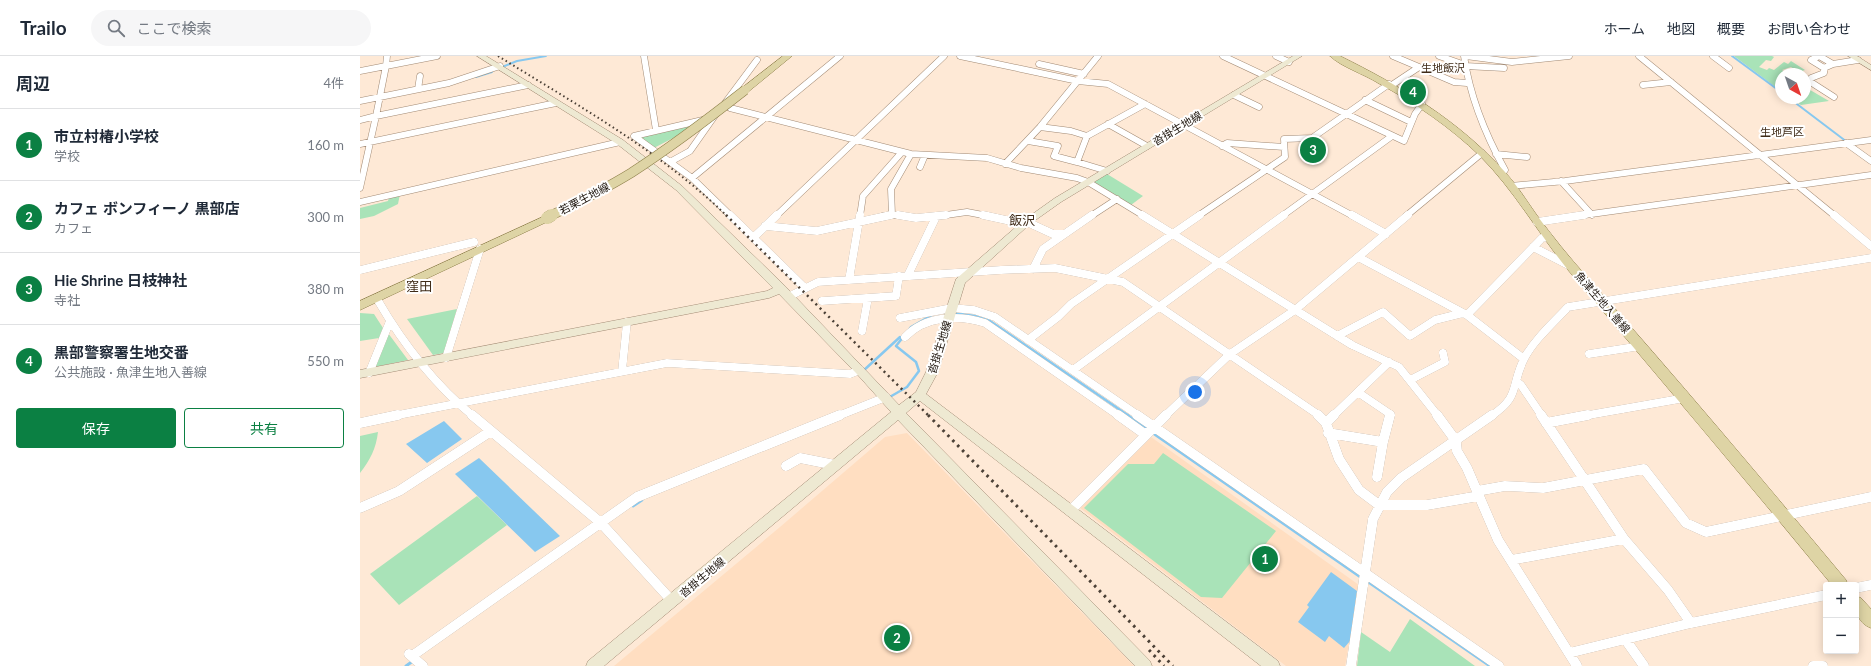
<!DOCTYPE html>
<html lang="ja">
<meta charset="utf-8">
<style>
body{margin:0;font-family:Lato,"Noto Sans JP",sans-serif;background:#f6f6f7;color:#1f2937}
.controls{position:absolute;right:12px;bottom:12px;display:grid;overflow:hidden;border-radius:4px;box-shadow:0 2px 10px #0003}
.controls button{width:36px;height:36px;display:grid;place-items:center;padding:0;border:0;border-bottom:1px solid #e0e1e3;background:#fff;color:#1f2937;font:20px sans-serif}
.compass{position:absolute;left:1415px;top:12px;width:36px;height:36px;border-radius:50%;background:#fff;box-shadow:0 2px 10px #0003;rotate:140deg}
.you{position:absolute;left:835px;top:336px;width:14px;height:14px;margin:-10px;border:3px solid #fff;border-radius:50%;background:#1a73e8;box-shadow:0 0 0 6px #1a73e833}
.badge{display:grid;place-items:center;width:26px;height:26px;border-radius:50%;background:#0b8043;color:#fff;font-size:13px;font-weight:700}
.pin{position:absolute;translate:-50% -50%;border:2px solid #fff;box-shadow:0 1px 4px #0006}
.list{margin:0;padding:0;list-style:none}
h2{display:flex;justify-content:space-between;align-items:center;height:52px;margin:0;padding:0 16px;font-size:17px}
h2 small{font-size:13px;font-weight:400;color:#747a83}
.list li{display:grid;grid-template-columns:26px 1fr auto;gap:12px;align-items:center;box-sizing:border-box;height:72px;padding:0 16px;border-top:1px solid #e0e1e3}
.list b{display:block;font-size:15px;white-space:nowrap}
.list p{margin:0;font-size:13px;white-space:nowrap;color:#747a83}
.list em{font-size:13px;font-style:normal;color:#747a83}
.actions{display:flex;gap:8px;padding:12px 16px}
.actions a{flex:1;padding:9px 0;border:1px solid #0b8043;border-radius:4px;text-align:center;font-size:14px;color:#0b8043}
.actions .main{background:#0b8043;color:#fff}
.icon{flex:none;width:22px;height:22px;fill:none;stroke:currentColor;stroke-width:2;stroke-linecap:round;stroke-linejoin:round}
.map{position:relative;flex:none;width:1511px;height:610px;overflow:hidden}
header{display:flex;align-items:center;gap:24px;box-sizing:border-box;height:56px;padding:0 20px;background:#fff;border-bottom:1px solid #e0e1e3}
header strong{font-size:19px}
nav{display:flex;gap:22px;margin-inline-start:auto;font-size:14px}
.search{width:280px;height:36px;background:#f6f6f7;display:flex;align-items:center;gap:10px;box-sizing:border-box;padding:0 14px;border-radius:22px;color:#747a83;font-size:15px}
main{display:flex}
aside{flex:1;background:#fff}
.map>svg:first-child{display:block}
</style>
<header>
<strong>Trailo</strong>
<div class="search"><svg class="icon" aria-label="search" viewBox="0 0 24 24"><circle cx="10" cy="10" r="6"/><path d="M15 15l6 6"/></svg>ここで検索</div>
<nav><a>ホーム</a><a>地図</a><a>概要</a><a>お問い合わせ</a></nav>
</header>
<main>
<aside>
<h2>周辺<small>4件</small></h2>
<ul class="list">
<li><span class="badge">1</span><div><b>市立村椿小学校</b><p>学校</p></div><em>160 m</em></li>
<li><span class="badge">2</span><div><b>カフェ ボンフィーノ 黒部店</b><p>カフェ</p></div><em>300 m</em></li>
<li><span class="badge">3</span><div><b>Hie Shrine 日枝神社</b><p>寺社</p></div><em>380 m</em></li>
<li><span class="badge">4</span><div><b>黒部警察署生地交番</b><p>公共施設 · 魚津生地入善線</p></div><em>550 m</em></li>
</ul>
<div class="actions"><a class="main">保存</a><a>共有</a></div>
</aside>
<div class="map">
<svg width="1511" height="610" viewBox="0 0 1511 610">
<rect width="100%" height="100%" fill="#fee9d6"/>
<path fill="#ffdec1" d="M547 377 774 610H254L420 471 525 381Z
M791 381 999 529 985 610H926L720 452Z"/>
<path fill="#a9e3b8" d="M1374 0H1412L1414 1 1411 5 1406 4 1399 11 1407 14 1409 12 1414 14 1424 6 1428 8 1431 5 1445 14 1439 16 1431 11 1422 14 1428 18H1421V35Z
M1445 31 1469 45 1441 49 1431 42H1445Z
M333 68 315 81 292 93 279 83 283 79Z
M747 118 783 140 771 149 733 126Z
M40 138 38 148 14 160 0 163V152L28 145 29 141Z
M97 253 84 297 73 299 47 263Z
M0 257 14 258 23 272 19 282 0 285Z
M28 277 48 304 15 311Z
M18 376C16 393 10 404 0 417V380Z
M803 397 916 475 862 542 841 541 724 452 768 408H794Z
M117 440 147 469 39 549 10 518Z
M1050 563 1115 610H997L1001 576 1030 596Z"/>
<path fill="#87c8ef" d="M84 365 102 383 67 407 46 388Z
M119 402 200 480 175 496 95 418Z
M971 516 997 535 990 585 984 592 969 580 965 586 938 566 949 551 947 549Z"/>
<g fill="none" stroke-linecap="round" stroke-linejoin="round">
<path stroke="#87c8ef" stroke-width="2" d="M1372 0 1421 36
M142 11 157 5 186 0
M116 21 132 16
M1429 42 1487 86"/>
<path stroke="#87c8ef" stroke-width="2.5" d="M593 257 615 260 630 265 769 360
M503 315 540 281
M528 342 547 331 559 315 556 306 536 290 551 271 572 259"/>
<path stroke="#87c8ef" stroke-width="3" d="M767 359 1002 522
M273 450 282 444
M1007 525 1130 610
M46 610 53 605"/>
</g>
<path fill="#c7c8f9" stroke="#9899b6" d="M943 89 964 91 961 98 943 96Z"/>
<g fill="none" stroke-linecap="round" stroke-linejoin="round">
<g stroke="#a28a74" stroke-width="7">
<path id="street-far2" d="M27 0 26 10 77 0
M284 0 296 74
M600 0 718 25 748 28 993 160
M863 0 1044 85 1055 58 1062 48
M916 0 929 6
M1079 0 1105 9
M1104 0C1110 41 1125 78 1145 114L1142 118
M1106 0 1152 6 1209 0
M1279 0 1475 160
M1353 0 1369 12
M1459 0 1473 8 1464 12 1451 4Z
M679 8 724 18
M1473 8 1498 4
M1105 10 1144 12
M1059 11 1094 26 1107 27
M1464 12V17L1451 22 1449 25 1474 41
M0 15 26 10 16 60 0 64
M1032 29 1059 11 1033 0
M1283 29 1311 26
M58 33 60 20
M874 39 899 51
M1005 44 1051 66
M0 45 89 27 140 10
M365 47 397 4
M370 52 551 98 627 102 661 112 717 122 728 126 784 160
M356 58 330 95 310 106 332 122 371 160
M748 68 787 90
M680 71 711 75 727 80
M668 85 698 90 694 100 717 106
M1486 87 1511 105
M0 88 196 47
M862 90 867 87 924 91
M1136 98 1167 101
M310 106 274 80 347 63
M645 108 680 71 738 0
M560 111 565 99
M747 115 717 106 727 80 785 48
M332 122 480 0
M1201 125 1232 159
M1151 130 1205 125 1511 84
M0 132 16 60 168 29
M0 146 260 86
M532 159 531 133 551 98
M416 160 584 0
M500 160 503 140 542 96
M523 160 535 159 545 160
M579 160 607 156 628 160
M731 160 757 143
M838 160 925 101 924 83 952 82 1029 28
M922 160 1032 80
M1046 160 1122 97
M1217 160 1511 119"/>
</g>
<g stroke="#a28a74" stroke-width="8">
<path id="street-far1" d="M370 159 445 232
M538 159 556 162 586 159
M623 159 664 168
M782 159 992 289 1039 311 1078 360
M992 159 1026 178
M1474 159 1511 190
M667 166 693 178H703
M1177 166 1224 159
M405 170 457 175 531 159
M394 181 417 159
M1173 191 1210 210
M998 201 1107 259 1164 303
M673 213 683 193 732 159
M0 214 114 186
M548 219 576 161
M489 224 500 159
M428 241 458 226 641 214 695 212 763 226 960 360
M17 243C42 286 75 329 113 360
M462 245 536 240 539 220
M1107 259 1182 182 1188 181
M540 262 592 252 614 254 635 261 779 360
M502 275 508 242
M977 280 1023 256 1050 280 1075 264 1103 257
M545 281C565 260 598 258 625 267L759 360
M668 284 699 260 711 248 840 159
M1229 298 1281 290
M86 302 120 193
M713 314 924 159
M262 315 267 266
M9 317 30 265
M1050 324 1085 306 1083 297
M1157 326 1161 329 1182 360
M999 337 1030 358 1029 360
M33 360 307 307 490 318 500 314
M478 360 526 341
M805 360 870 298 935 254 1048 159
M973 360 1029 306
M1131 360C1161 340 1150 331 1164 303 1173 285 1194 266 1208 251L1511 202
M1223 360 1325 342"/>
</g>
<g stroke="#a28a74" stroke-width="10">
<path id="street" d="M112 359 241 467 312 545
M758 359 786 379
M777 359 1139 610
M958 359 966 367 979 403 999 434 1019 449H1067L1119 440
M1077 359 1096 385 1097 395 1107 412 1138 484 1217 610
M1181 359 1264 483 1308 534 1331 567
M0 367 38 359
M966 367 974 359
M1186 367 1228 359
M968 377 1023 386 1030 359
M426 410 440 402 475 409
M1017 421 1023 386
M1117 435 1145 430 1183 432 1284 413 1326 467 1346 476 1511 441
M0 452 39 435 131 375
M710 455 806 359
M1151 504 1264 483
M1496 532 1511 529
M1265 583 1284 610
M1209 597 1331 567 1466 539
M49 598 63 610
M52 600 277 441 480 359
M991 610 1013 463 1027 436 1041 422 1132 359
M1453 610H1463"/>
</g>
<g stroke="#a28a74" stroke-width="1">
<path id="secondary" d="M117 0H126L263 84 322 130 425 230 539 349 556 336 566 316 596 223 664 164 695 142 933 0H942L701 146 670 168 605 227 578 316 566 338 918 605 920 610H901L560 345 546 357 790 605 792 610H775L538 364 244 610H226L228 605 531 356 496 317 419 238 409 242 0 322V314L407 235 413 232 316 134 257 88Z
M1488 0H1497L1511 9V14Z"/>
</g>
<g stroke="#8d7f49" stroke-width="1">
<path id="primary" d="M423 0H432L388 36H382V32Z
M970 0H980C1041 30 1099 65 1145 116 1157 129 1166 144 1176 158 1192 180 1209 201 1227 221 1315 320 1401 422 1486 524L1488 529H1472C1385 423 1297 319 1208 214 1178 177 1154 134 1120 100 1090 71 1055 47 1018 27 1004 18 981 11 970 0Z
M187 159 191 160 192 162 191 164 0 254V245Z
M1496 540 1501 542 1511 553V572C1496 566 1496 554 1496 540Z"/>
</g>
<use href="#street-far2" stroke="#fff" stroke-width="6"/>
<use href="#street-far1" stroke="#fff" stroke-width="8"/>
<use href="#street" stroke="#fff" stroke-width="10"/>
<use href="#secondary" fill="#eee9d2" fill-rule="evenodd"/>
<use href="#primary" fill="#ded4a5" fill-rule="evenodd"/>
<path stroke="#4b4036" stroke-width="2" stroke-dasharray="1.5 3" stroke-linecap="butt" d="M138 0C217 49 300 95 367 160"/>
<path stroke="#4b4036" stroke-width="2.5" stroke-dasharray="2 4" stroke-linecap="butt" d="M366 159 569 360"/>
<path stroke="#4b4036" stroke-width="3" stroke-dasharray="2.5 4.5" stroke-linecap="butt" d="M568 359 813 610
M789 594 804 610"/>
<g stroke="#8d7f49" stroke-width="10" stroke-linecap="butt">
<path id="primary-bridge-far1" d="M190 160C217 147 245 133 271 117 311 91 348 63 385 34"/>
</g>
<g stroke="#8d7f49" stroke-width="12" stroke-linecap="butt">
<path id="primary-bridge" d="M187 162 192 159"/>
</g>
<use href="#primary-bridge-far1" stroke="#ded4a5" stroke-width="9"/>
<use href="#primary-bridge" stroke="#ded4a5" stroke-width="12"/>
</g>
<g text-anchor="middle" dominant-baseline="central" stroke-width="4" stroke-linejoin="round" paint-order="stroke">
<g font-size="11" fill="#402c19" stroke="#fff">
<text x="1083" y="11">生地飯沢</text>
<text x="1422" y="75">生地芦区</text>
</g>
<g font-size="11" fill="#1f160e" stroke="#fff">
<text transform="translate(817 72) rotate(-31)">沓掛生地線</text>
<text transform="translate(224 142) rotate(-28)">若栗生地線</text>
<text transform="translate(1243 246) rotate(49)">魚津生地入善線</text>
<text transform="translate(579 291) rotate(-73)">沓掛生地線</text>
<text transform="translate(342 521) rotate(-40)">沓掛生地線</text>
</g>
<g font-size="13" fill="#402c19" stroke="#fff">
<text x="662" y="164">飯沢</text>
<text x="59" y="230">窪田</text>
</g>
</g>
</svg>
<div class="controls">
<button>+</button>
<button>−</button>
</div>
<svg class="compass" viewBox="-18 -18 36 36"><path d="M0-13l5 13h-10z" fill="#e53935"/><path d="M0 13l5-13h-10z" fill="#747a83"/></svg>
<div class="you"></div>
<div class="pin badge" style="left:905px;top:503px">1</div>
<div class="pin badge" style="left:537px;top:582px">2</div>
<div class="pin badge" style="left:953px;top:94px">3</div>
<div class="pin badge" style="left:1053px;top:36px">4</div>
</div>
</main>
